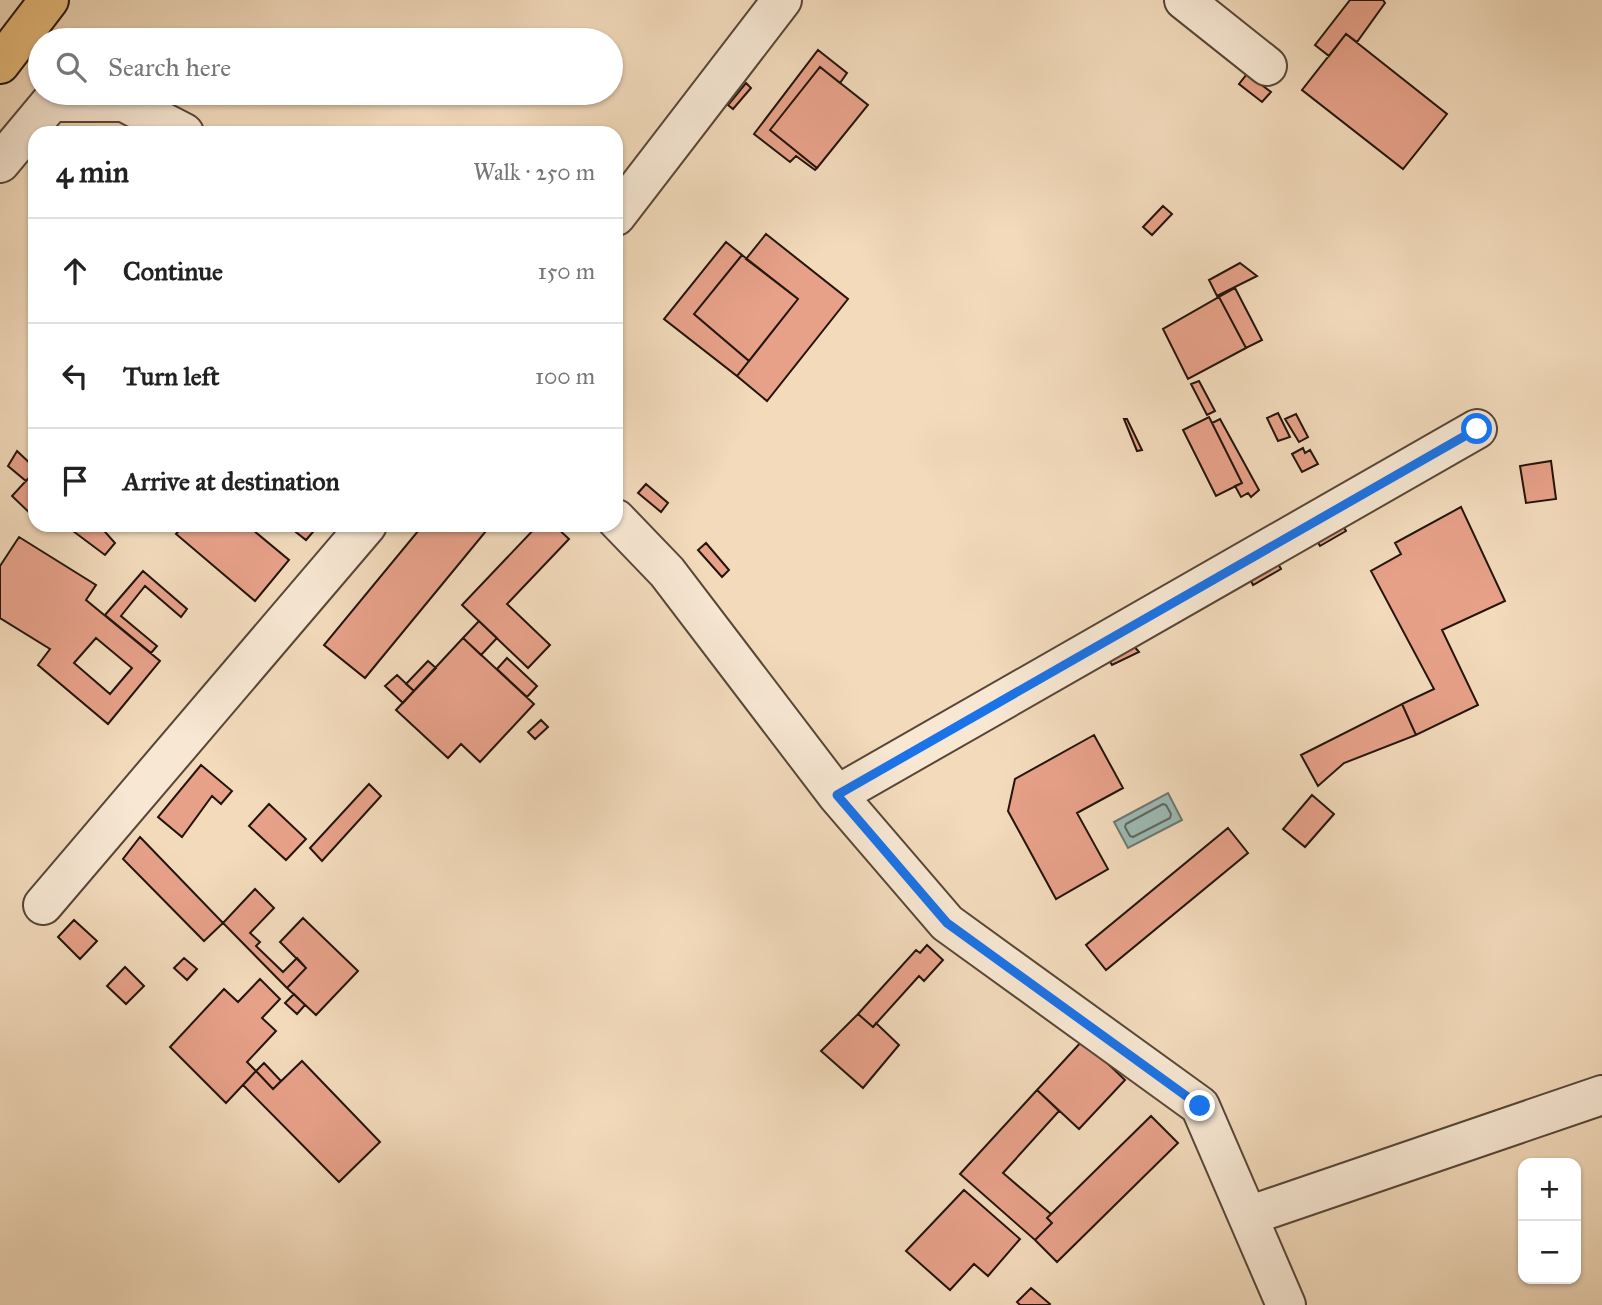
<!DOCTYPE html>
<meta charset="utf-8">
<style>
body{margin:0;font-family:"IM FELL Great Primer",serif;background:#f6f6f6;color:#222}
.controls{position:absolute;right:21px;bottom:21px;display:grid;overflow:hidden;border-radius:14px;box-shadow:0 2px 5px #0004}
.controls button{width:63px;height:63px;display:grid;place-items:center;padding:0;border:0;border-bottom:2px solid #e0e0e0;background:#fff;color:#222;font:35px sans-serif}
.stop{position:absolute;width:21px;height:21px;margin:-16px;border:5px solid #1a73e8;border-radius:50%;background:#fff}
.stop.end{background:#1a73e8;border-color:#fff;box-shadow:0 2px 7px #0008}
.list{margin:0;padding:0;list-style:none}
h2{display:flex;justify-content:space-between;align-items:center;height:91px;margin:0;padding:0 28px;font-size:30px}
h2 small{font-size:23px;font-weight:400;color:#767676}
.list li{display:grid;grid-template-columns:46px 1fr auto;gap:21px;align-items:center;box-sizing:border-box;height:105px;padding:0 28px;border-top:2px solid #e0e0e0}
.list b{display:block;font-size:26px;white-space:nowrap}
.list em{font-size:23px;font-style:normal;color:#767676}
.icon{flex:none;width:38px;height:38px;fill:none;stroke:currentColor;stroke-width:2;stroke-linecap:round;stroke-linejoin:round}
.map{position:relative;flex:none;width:1602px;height:1305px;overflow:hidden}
.search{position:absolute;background:#fff;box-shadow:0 2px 5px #0004;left:28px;top:28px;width:595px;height:77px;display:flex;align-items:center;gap:18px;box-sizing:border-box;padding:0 24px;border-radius:38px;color:#767676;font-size:26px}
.panel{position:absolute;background:#fff;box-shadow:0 2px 5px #0004;left:28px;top:126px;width:595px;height:406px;border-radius:21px}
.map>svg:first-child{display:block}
</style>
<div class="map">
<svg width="1602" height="1305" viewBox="0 0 1602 1305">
<rect width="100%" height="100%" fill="#f2dabb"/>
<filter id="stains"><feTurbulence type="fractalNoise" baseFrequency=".00286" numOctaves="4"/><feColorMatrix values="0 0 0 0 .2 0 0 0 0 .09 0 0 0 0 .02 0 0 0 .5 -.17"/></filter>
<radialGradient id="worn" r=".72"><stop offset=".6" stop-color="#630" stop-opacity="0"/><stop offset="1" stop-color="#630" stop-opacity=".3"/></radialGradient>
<path fill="#9cbab4" stroke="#6c7871" stroke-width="2" d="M1168 793 1182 820 1128 848 1114 822Z"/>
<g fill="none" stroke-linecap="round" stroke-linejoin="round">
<path stroke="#606760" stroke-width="2" d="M1163 804 1166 805 1171 814 1170 818 1133 837 1130 836 1125 827 1126 824Z"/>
</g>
<path fill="#e7a189" stroke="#23140d" stroke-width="2" fill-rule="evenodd" d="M1350 0H1383L1385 3 1357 42 1346 34 1329 56 1315 45Z
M1346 34 1447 114 1403 169 1302 90Z
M818 50 847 73 840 83 820 67 770 130 817 168 815 170 796 156 790 162 754 134Z
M820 67 868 105 817 168 770 130Z
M1247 74 1271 92 1262 102 1239 84Z
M746 83 751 88 733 109 728 105Z
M1163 206 1172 214 1152 235 1143 227Z
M766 234 848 299 767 401 737 376 798 299 746 259Z
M726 242 742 255 694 314 749 361 737 376 664 319Z
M742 255 798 299 749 361 694 314Z
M1240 263 1257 276 1217 296 1209 280Z
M1235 288 1262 340 1246 348 1219 297Z
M1219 297 1246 348 1188 379 1163 329Z
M1199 381 1215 411 1207 415 1191 384Z
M1278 413 1290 437 1278 441 1267 418Z
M1296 414 1308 437 1299 442 1285 419Z
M1209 417 1242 483 1216 496 1183 430Z
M1124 419H1127L1142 450 1137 451Z
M1220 419 1259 490 1251 497 1248 493 1241 497 1235 486 1242 483 1212 423Z
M1303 448 1305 453 1310 450 1318 464 1302 472 1292 454Z
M17 451 35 468V471L26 481 8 466Z
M1551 461 1556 499 1526 503 1520 466Z
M35 471V518L12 496Z
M646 484 668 503 661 512 638 493Z
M1461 507 1505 601 1442 630 1478 705 1416 735 1402 704 1434 689 1371 571 1401 554 1395 543Z
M1342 524 1346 531 1320 546 1316 539Z
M65 525H99L115 543 105 555Z
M184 525H247L289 560 255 601 176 534Z
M294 525H319L306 540 292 529Z
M423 525H491L365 678 324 645Z
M538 525H554L569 539 507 604 550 645 528 668 462 605Z
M19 537 96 585 86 600 160 661 108 724 38 665 50 649 0 618V566ZM96 638 132 668 110 694 74 663Z
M706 543 729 570 722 577 698 550Z
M1277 562 1281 569 1253 585 1249 577Z
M143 571 187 609 181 617 145 586 121 616 157 646 151 653 105 615Z
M479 621 497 638 481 655 463 638Z
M463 638 534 704 480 762 461 744 448 758 396 710Z
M1132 644 1139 652 1112 665 1107 657Z
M507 658 537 686 527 697 497 669Z
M428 661 436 668 414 691 406 684Z
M397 675 414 691 403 703 385 686Z
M1402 704 1416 735 1344 763 1318 786 1301 755Z
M541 720 548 727 535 739 528 732Z
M1094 735 1123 788 1077 813 1108 869 1056 899 1008 811 1015 779Z
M201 765 232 791 221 804 212 796 182 837 158 817Z
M369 784 381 796 322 861 310 848Z
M1312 795 1334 814 1305 847 1283 829Z
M269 804 306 839 286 860 249 826Z
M1228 828 1248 853 1106 970 1086 945Z
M140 837 223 923 204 941 123 859Z
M255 889 274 908 250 933 260 942 256 946 283 972 297 958 306 968 287 988 223 923Z
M303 918 358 971 316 1015 287 988 306 968 280 942Z
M74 920 97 941 80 959 58 937Z
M927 945 943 960 924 981 919 976 873 1027 858 1014 916 950 920 953Z
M184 958 197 969 187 980 174 968Z
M125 967 144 986 126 1004 107 986Z
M260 979 280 999 262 1018 276 1031 247 1062 256 1071 226 1103 170 1047 224 989 238 1002Z
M294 994 305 1005 297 1014 285 1003Z
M858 1014 873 1027 876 1023 899 1045 863 1088 821 1051Z
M1083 1040 1125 1080 1079 1129 1037 1090Z
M302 1061 380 1142 339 1182 243 1085 256 1071 273 1089Z
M264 1063 281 1081 273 1089 256 1071Z
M1037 1090 1059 1111 1003 1173 1051 1214 1047 1218 1052 1223 1035 1240 960 1174Z
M1151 1116 1178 1143 1057 1262 1035 1240 1052 1223 1047 1218Z
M964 1190 1020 1239 988 1276 974 1264 950 1290 906 1251Z
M1031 1288 1050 1304 1049 1305H1020L1017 1302Z"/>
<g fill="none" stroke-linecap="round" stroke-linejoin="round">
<g stroke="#574638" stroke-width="42">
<path id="minor" d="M1184 0 1267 66
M0 163 51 102H124L184 133
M616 216 782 0
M616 519 667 572 837 795 947 923 1200 1106 1286 1305
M837 795 1477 429
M43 905 367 525
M1248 1216 1602 1095"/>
</g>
<g stroke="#23140d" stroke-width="42">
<path id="highway" d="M0 64 49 0"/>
</g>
<use href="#minor" stroke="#f7e7d3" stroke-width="38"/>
<use href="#highway" stroke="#e9bd7e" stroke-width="38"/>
</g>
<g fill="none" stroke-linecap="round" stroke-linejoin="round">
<path stroke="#1a73e8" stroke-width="9" d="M1200 1106 947 923 837 795 1477 429"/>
</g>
<rect width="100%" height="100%" filter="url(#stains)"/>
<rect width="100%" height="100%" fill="url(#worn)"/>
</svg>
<div class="controls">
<button>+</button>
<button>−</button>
</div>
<div class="stop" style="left:1477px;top:429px"></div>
<div class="stop end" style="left:1200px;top:1106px"></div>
<div class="search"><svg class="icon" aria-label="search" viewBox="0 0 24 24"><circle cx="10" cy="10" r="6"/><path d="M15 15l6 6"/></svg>Search here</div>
<section class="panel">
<h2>4 min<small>Walk · 250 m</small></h2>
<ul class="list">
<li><svg class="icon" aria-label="ahead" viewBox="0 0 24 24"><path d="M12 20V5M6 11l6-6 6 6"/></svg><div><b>Continue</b></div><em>150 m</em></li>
<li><svg class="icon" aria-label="left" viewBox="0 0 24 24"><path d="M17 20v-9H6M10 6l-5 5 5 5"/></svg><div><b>Turn left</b></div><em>100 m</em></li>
<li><svg class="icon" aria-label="arrive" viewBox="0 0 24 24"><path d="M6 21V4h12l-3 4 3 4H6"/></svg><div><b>Arrive at destination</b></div></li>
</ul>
</section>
</div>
